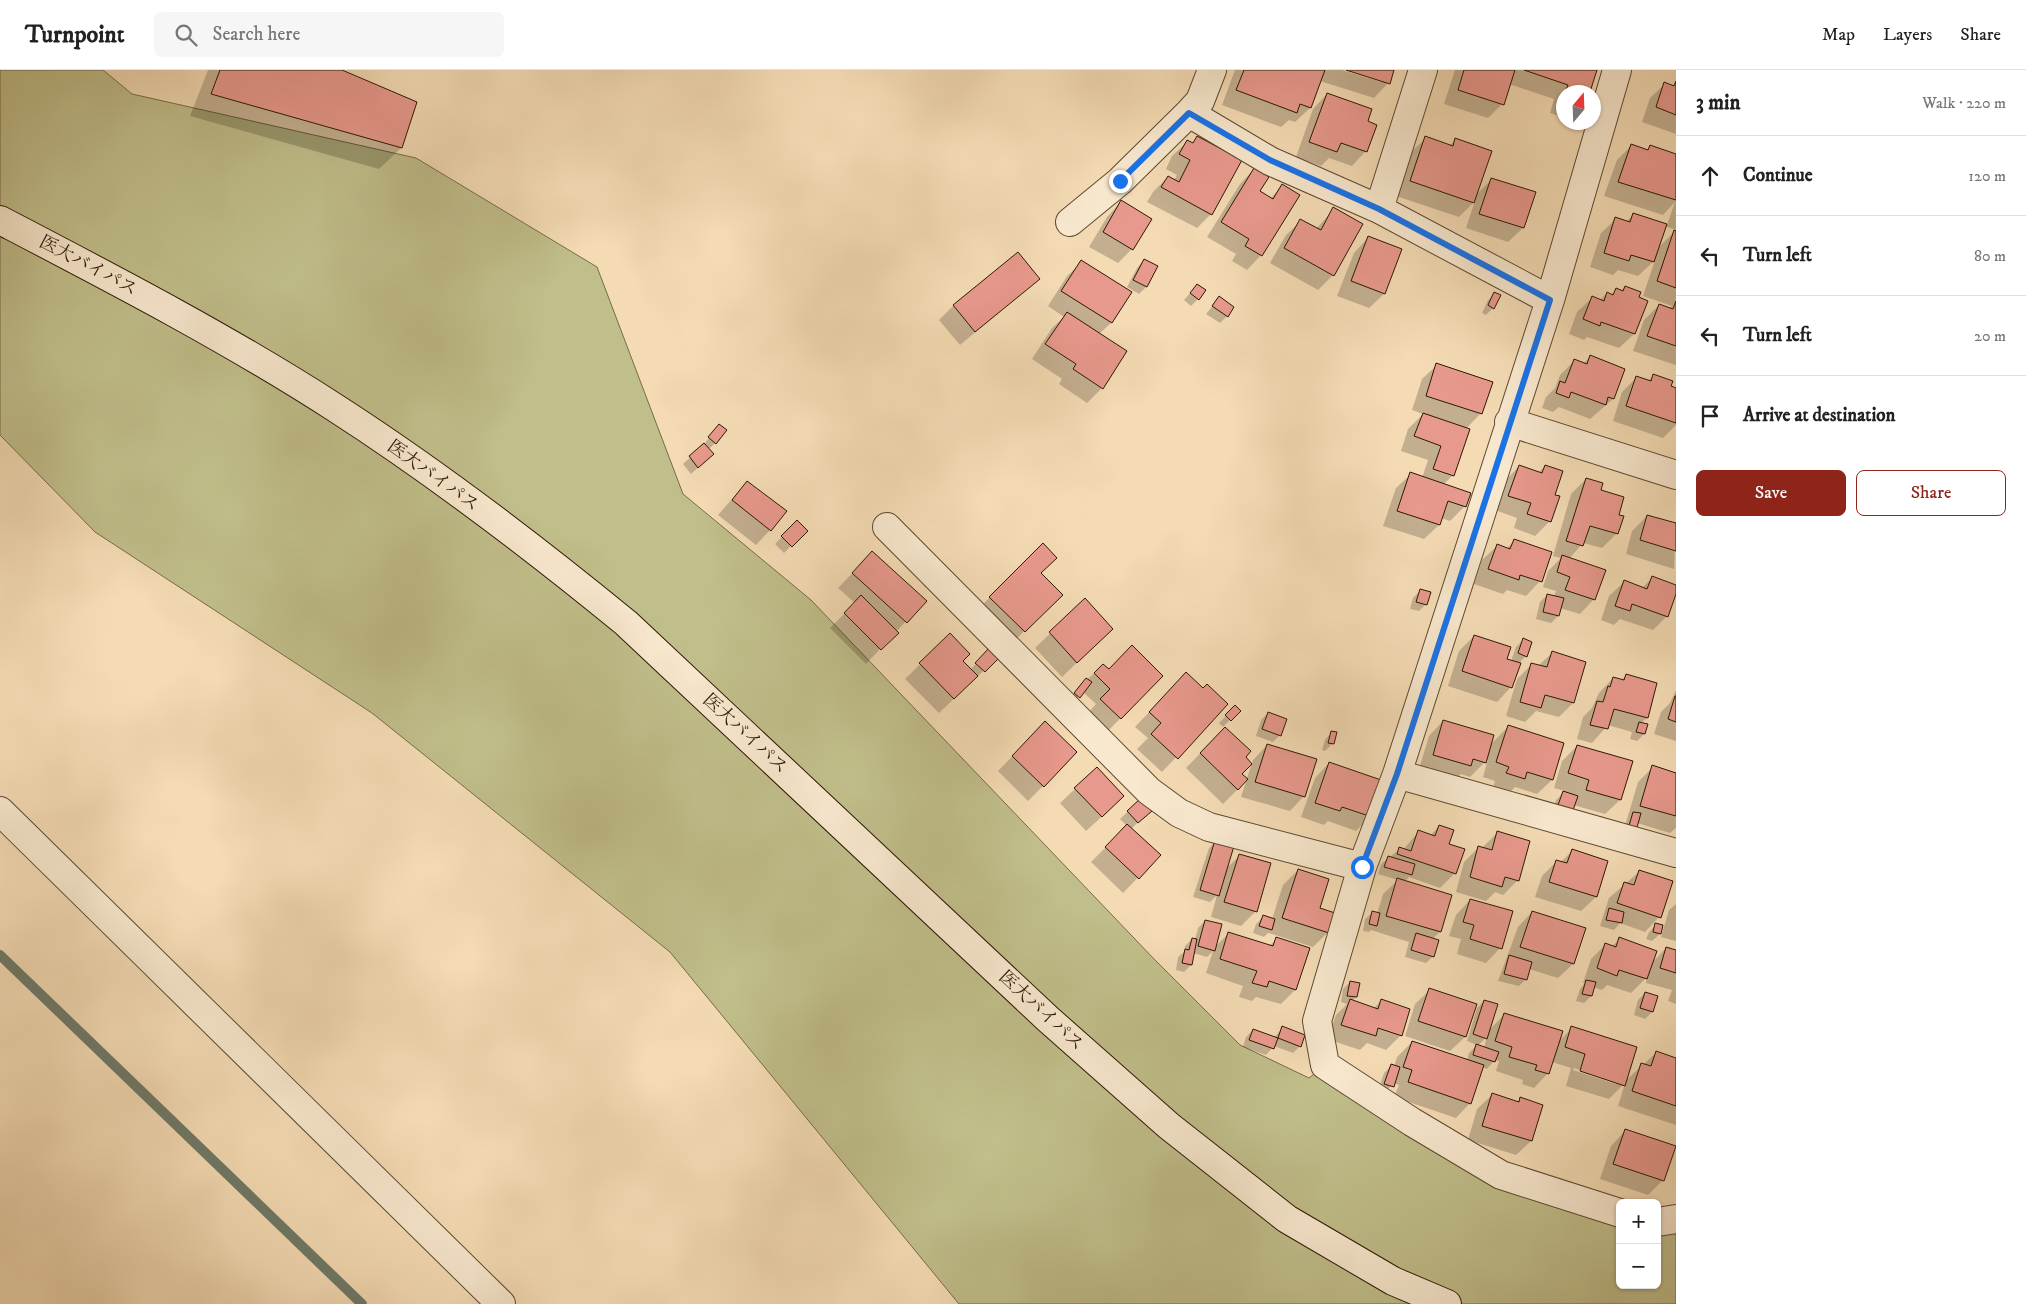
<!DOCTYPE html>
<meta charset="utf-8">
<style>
body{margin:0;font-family:"IM FELL DW Pica","Noto Serif JP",serif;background:#f6f6f6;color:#222}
.controls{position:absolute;right:15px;bottom:15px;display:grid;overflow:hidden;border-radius:8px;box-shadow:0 1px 4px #0004}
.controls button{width:45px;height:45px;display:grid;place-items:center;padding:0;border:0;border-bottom:1px solid #e0e0e0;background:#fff;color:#222;font:25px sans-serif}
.compass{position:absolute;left:1556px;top:15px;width:45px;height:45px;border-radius:50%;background:#fff;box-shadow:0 1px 4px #0004;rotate:19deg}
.stop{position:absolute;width:15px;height:15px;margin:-11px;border:4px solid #1a73e8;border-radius:50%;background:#fff}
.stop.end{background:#1a73e8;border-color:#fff;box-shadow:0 1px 5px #0008}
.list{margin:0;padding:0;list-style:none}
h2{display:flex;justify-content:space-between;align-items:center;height:65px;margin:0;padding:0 20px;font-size:21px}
h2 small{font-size:16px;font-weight:400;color:#767676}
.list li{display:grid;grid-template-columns:32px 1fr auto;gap:15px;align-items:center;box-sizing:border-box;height:80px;padding:0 20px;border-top:1px solid #e0e0e0}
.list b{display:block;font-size:19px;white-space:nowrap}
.list em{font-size:16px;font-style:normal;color:#767676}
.actions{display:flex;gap:10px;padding:15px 20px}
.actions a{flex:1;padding:11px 0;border:1px solid #8f2418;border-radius:8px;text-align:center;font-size:18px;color:#8f2418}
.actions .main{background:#8f2418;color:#fff}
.icon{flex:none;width:28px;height:28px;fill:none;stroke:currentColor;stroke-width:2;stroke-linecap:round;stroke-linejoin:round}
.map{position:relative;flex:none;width:1676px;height:1234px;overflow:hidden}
header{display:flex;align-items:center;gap:30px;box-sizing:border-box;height:70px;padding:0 25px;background:#fff;border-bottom:1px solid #e0e0e0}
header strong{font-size:24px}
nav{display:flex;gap:28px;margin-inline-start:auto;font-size:18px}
.search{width:350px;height:45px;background:#f6f6f6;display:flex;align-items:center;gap:12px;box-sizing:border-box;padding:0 18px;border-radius:8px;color:#767676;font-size:19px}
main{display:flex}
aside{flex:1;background:#fff}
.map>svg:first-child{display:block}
</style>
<header>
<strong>Turnpoint</strong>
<div class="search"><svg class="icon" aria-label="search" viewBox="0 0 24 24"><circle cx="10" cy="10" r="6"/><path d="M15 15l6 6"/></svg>Search here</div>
<nav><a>Map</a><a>Layers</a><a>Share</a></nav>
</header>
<main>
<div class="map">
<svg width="1676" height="1234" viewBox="0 0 1676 1234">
<rect width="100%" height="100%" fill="#f4dbb4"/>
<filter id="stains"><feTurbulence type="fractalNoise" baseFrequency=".004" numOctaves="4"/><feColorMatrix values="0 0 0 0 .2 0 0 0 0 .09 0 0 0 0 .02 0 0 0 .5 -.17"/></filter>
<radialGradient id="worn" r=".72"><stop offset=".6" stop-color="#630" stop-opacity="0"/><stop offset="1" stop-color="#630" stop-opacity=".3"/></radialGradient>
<path fill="#c0be8a" stroke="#766b47" d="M0 0H103L132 24 416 88 597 197 683 424 811 530 1154 889 1240 975 1309 1008 1325 995 1413 1057 1620 1150V1215H1657V1159L1676 1154V1234H959L670 882 372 643 95 462 0 365Z"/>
<path fill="#0003" fill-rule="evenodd" d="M208 0H339L401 78 379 99 190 46Z
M1235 0H1342L1381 12V10L1350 0H1393L1388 13 1374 28 1320 11 1310 38 1295 52 1289 50 1281 57 1222 35Z
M1455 0H1596L1588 22H1564L1563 47 1550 43 1554 29 1509 14 1502 34 1488 48 1444 34Z
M1676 12V64L1642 52 1650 28 1665 14 1672 16Z
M1327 24 1366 51V81L1352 96 1329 88 1321 96 1296 87 1313 39Z
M1197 68 1211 144 1197 158 1147 132 1153 122 1168 107 1174 110 1177 105 1166 99 1172 86 1187 72 1191 74Z
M1426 68 1449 76 1456 69 1476 125 1492 109 1535 123 1523 158 1508 172 1466 158 1475 131 1459 147 1396 126 1411 82Z
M1632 75 1646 81 1650 77 1676 85V295L1633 281 1644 250 1659 235 1669 239 1672 236 1643 226 1655 190 1638 206 1618 200 1613 205 1590 197 1601 163 1616 149 1626 152 1634 144 1667 155 1675 132 1663 145 1604 126 1617 90ZM1665 156 1676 160 1658 178Z
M1254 99 1258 122 1270 129 1282 116 1261 185 1247 200 1232 191 1236 184 1207 167 1240 114Z
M1121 132 1132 179 1118 193 1089 177 1107 147Z
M1334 139 1333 205 1318 220 1270 193 1286 165 1301 151 1316 159Z
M1368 168 1384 224 1369 238 1337 226 1354 183Z
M1144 190 1146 217 1139 224 1127 217 1137 198Z
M1082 192 1130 223 1111 253 1099 264 1102 318 1087 333 1059 314 1062 309 1032 289 1052 258 1064 247 1048 236 1067 206Z
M1038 209 960 275 939 250 954 235Z
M1197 215 1198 229 1191 236 1184 230Z
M1625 217 1634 264 1619 278 1587 267 1584 270 1569 264 1577 242 1592 228 1599 231 1607 223 1611 225 1616 220 1621 221Z
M1495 223 1493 238 1486 245 1482 243 1488 230Z
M1219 228 1227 246 1220 253 1206 244Z
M1590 287 1624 300 1613 329 1590 349 1559 337 1553 342 1542 338 1546 327 1555 318 1560 305 1575 290 1583 294Z
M1437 295 1491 313 1480 344 1466 359 1453 405 1443 415 1465 436 1450 451 1441 448 1439 455 1424 469 1383 456 1396 418 1411 404 1422 408 1428 390 1401 381 1408 359 1423 344 1412 340 1422 309Z
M1653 306 1676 319V355L1663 368 1613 351 1622 322 1637 307 1648 311Z
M712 363 715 373 708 380 705 391 691 404 683 394 703 376Z
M1519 396 1538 403 1545 396 1554 425 1550 451 1535 466 1514 458 1517 448 1495 440 1505 411Z
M1586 409 1599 421 1617 446 1622 447 1616 464 1602 478 1583 473 1569 489 1594 529 1580 544 1560 538 1558 546 1551 553 1536 549 1540 532 1547 525 1554 527 1556 521 1543 517 1548 501 1561 488 1553 486 1571 424Z
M747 412 770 460 756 475 718 445Z
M1647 446 1676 455 1674 499 1626 484 1632 461Z
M797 452 806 461 784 483 775 474Z
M1514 471 1540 511 1526 526 1507 520 1503 524 1474 514 1482 490 1497 476 1506 479Z
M1043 475 1039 503 1061 525 1009 576 975 542Z
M872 483 925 531 866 594 830 558 855 533 838 518Z
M1652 508 1676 516 1667 546 1653 560 1620 549 1614 555 1601 550 1609 526 1624 512 1642 518Z
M1420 521 1426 534 1419 541 1410 539 1413 528Z
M1085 530 1112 559 1062 607 1035 578Z
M950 565 962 591 970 600 988 581 996 589 939 643 905 609Z
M1474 566 1511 591 1516 577 1523 570 1526 586 1519 593 1511 617 1497 632 1448 616 1459 581Z
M1552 583 1585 592 1573 633 1559 647 1536 641 1525 652 1506 646 1517 609 1531 595 1538 596Z
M1103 596 1108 601 1162 606 1106 663 1087 644 1096 634 1083 622 1072 634 1068 631 1079 616Z
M1186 603 1203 620 1227 634 1162 702 1137 679 1148 668 1135 657Z
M1626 605 1656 614 1647 648 1641 653 1644 664 1637 671 1630 669 1632 662 1608 655 1592 673 1577 669 1583 647 1592 638 1599 623 1613 608 1621 611Z
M1676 620V671L1654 664 1661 642 1670 633Z
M1235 637 1239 641 1223 657 1219 653Z
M1268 643 1280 665 1273 672 1256 666 1261 650Z
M1443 651 1490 675 1508 657 1552 710 1537 724 1515 717 1509 723 1493 717 1495 711 1483 707 1488 689 1470 707 1461 704 1455 710 1419 699 1429 666Z
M1225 658 1244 687 1238 719 1223 734 1186 698Z
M1332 662 1335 663 1332 674 1325 681 1322 680 1325 670Z
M1031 667 1076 683 1028 731 998 701Z
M1267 675 1304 726 1290 741 1241 727 1253 690Z
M1577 676 1620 730 1605 744 1573 735 1551 745 1556 730 1565 721 1554 718 1562 691Z
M1329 693 1371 746 1356 761 1328 751 1324 755 1301 747 1315 708Z
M1653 697 1676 704V758L1670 763 1637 753 1622 766 1638 712Z
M1075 719 1108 741 1086 761 1060 733Z
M1140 730 1143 748 1131 759 1159 786 1123 823 1091 792 1127 756 1120 749Z
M1439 756 1447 775 1455 803 1440 818 1409 807 1404 812 1451 826 1440 862 1432 869 1433 886 1426 893 1405 887 1409 872 1371 860 1369 862 1363 861 1365 849 1373 842 1377 844 1383 824 1398 810 1378 804 1381 794 1400 779 1403 780 1418 762 1430 766Z
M1498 762 1518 810 1503 825 1495 822 1486 831 1456 822 1464 792 1479 777 1482 778Z
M1216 771 1226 799 1240 785 1256 841 1241 856 1211 847 1217 825 1210 832 1193 827 1209 778Z
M1572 781 1607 792 1596 827 1581 841 1535 827 1542 806 1557 791 1561 792Z
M1298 800 1328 862 1313 877 1268 863 1264 867 1253 863 1256 854 1263 847 1272 849 1283 815Z
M1640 801 1659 847 1645 862 1620 853 1614 860 1600 856 1609 828Z
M1470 830 1500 878 1486 893 1457 884 1461 869 1449 866 1456 845Z
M1676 834V871L1661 867 1669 840Z
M1532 842 1585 859 1573 894 1558 908 1529 899 1526 909 1519 916 1498 911 1518 857Z
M1205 851 1215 877 1229 863 1269 876 1277 869 1295 920 1281 934 1256 927 1252 931 1239 927 1243 916 1206 903 1213 881 1207 887 1193 883 1191 895 1184 902 1176 900 1178 887 1184 882 1185 876 1192 869 1195 870 1198 858Z
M1656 855 1662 856 1660 864 1652 871 1646 869 1649 862Z
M1620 869 1652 893 1666 878 1676 881V934L1668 931 1672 920 1646 913 1647 907 1631 923 1607 915 1602 920 1593 917 1591 926 1584 933 1576 931 1580 919 1585 913H1583L1591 889 1606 874 1612 876Z
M1350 912 1356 927 1352 931 1374 938 1381 931 1401 965 1386 980 1367 973 1360 980 1327 969 1336 945 1347 934 1341 932 1343 919Z
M1430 920 1465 967 1450 981 1405 966 1415 934Z
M1645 923 1656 926 1652 942 1645 949 1634 945 1638 930Z
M1484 931 1488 961 1504 945 1559 971 1572 958 1624 1012 1656 983 1676 989V1055L1618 1036 1625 1013 1609 1029 1566 1016 1571 998 1552 992 1548 1003 1534 1018 1522 1014 1523 1010 1496 1001 1499 991 1495 990 1487 999 1482 997 1470 1033 1456 1048 1394 1027 1399 1015 1393 1013 1385 1023 1378 1021 1384 1003 1391 996 1394 997 1397 987 1412 972 1467 991 1469 983 1477 975 1467 971 1477 938ZM1487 966 1484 978 1478 976ZM1574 998 1616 1012V1014L1573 1000Z
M1282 958 1300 976 1293 983 1274 976 1266 985 1243 977 1246 967 1253 960 1274 968Z
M1492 1025 1517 1032 1520 1029 1531 1071 1516 1085 1468 1070 1477 1039Z
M1625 1061 1663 1110 1648 1125 1600 1109 1611 1076Z"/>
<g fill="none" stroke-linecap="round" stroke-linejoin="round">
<path stroke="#6f7a69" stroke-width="10" d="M0 885 362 1234"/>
</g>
<path fill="#e8998d" stroke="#2c1804" d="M220 0H342L417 32 402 78 211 24Z
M1244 0H1325L1311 38 1300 34 1297 43 1236 20Z
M1346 0H1394L1390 14Z
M1464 0H1515L1504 35 1458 20Z
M1524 0H1597L1590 22 1583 21V22H1565L1568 15Z
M1676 11V45L1656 37 1664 12 1674 16Z
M1327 23 1372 39 1368 51 1377 55 1367 82 1341 73 1337 82 1309 72Z
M1197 66 1242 90 1212 145 1161 117 1168 106 1179 112 1190 90 1179 84 1187 70 1193 73Z
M1425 66 1453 76 1455 68 1492 81 1474 133 1410 111Z
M1631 74 1648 80 1650 75 1676 84V130L1618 112Z
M1254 98 1269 107 1260 121 1273 129 1282 114 1300 125 1262 186 1245 176 1249 169 1221 152Z
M1491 108 1536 122 1524 158 1479 144Z
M1121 130 1152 149 1133 180 1103 162Z
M1333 137 1363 154 1334 206 1284 178 1300 149 1321 160Z
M1633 143 1667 154 1654 192 1631 185 1629 191 1604 183 1615 147 1630 152Z
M1674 160 1676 161V218L1657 211Z
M1368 166 1402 179 1385 224 1351 211Z
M1018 182 1040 209 975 262 953 235Z
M1144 189 1158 196 1147 217 1133 210Z
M1081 190 1132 222 1112 253 1061 221Z
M1197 214 1206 220 1199 230 1190 223Z
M1625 216 1641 222 1639 227 1648 231 1635 264 1601 252 1600 256 1583 249 1592 226 1604 231 1607 222 1613 225 1616 218 1623 221Z
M1494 222 1501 225 1494 239 1488 235Z
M1219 226 1234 237 1228 247 1212 236Z
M1676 231V276L1647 266 1659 234 1673 239Z
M1067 242 1127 281 1103 319 1073 299 1076 294 1045 274Z
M1590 285 1625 299 1614 329 1608 327 1606 335 1571 322 1569 328 1556 323 1560 311 1565 313 1574 289 1587 294Z
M1436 293 1493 312 1482 344 1426 326Z
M1653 304 1673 311 1671 316 1676 318V353L1626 336 1636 306 1651 311Z
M1423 343 1470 359 1454 406 1433 399 1441 376 1414 366Z
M719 354 727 360 716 374 708 367Z
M704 373 714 384 698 398 689 386Z
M1519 395 1542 403 1545 395 1563 401 1555 425 1560 426 1551 452 1527 444 1531 433 1508 426Z
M1410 402 1471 423 1466 437 1448 431 1440 455 1397 441Z
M1586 408 1603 413 1601 420 1624 427 1619 445 1624 446 1618 464 1590 456 1583 476 1566 471Z
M747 411 787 441 771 461 732 430Z
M1647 445 1676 453V481L1640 470Z
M797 450 808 461 792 477 781 466Z
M1514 469 1552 482 1542 512 1520 505 1519 510 1488 499 1497 474 1510 479Z
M1043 473 1057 488 1041 503 1063 525 1025 562 989 527Z
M872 481 927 531 907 553 852 503Z
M1562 485 1606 500 1595 530 1565 520 1570 507 1557 502Z
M1652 506 1676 515V524L1668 547 1632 534 1630 541 1615 536 1624 510 1647 519Z
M1420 519 1431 522 1427 535 1416 532Z
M1547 524 1564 528 1559 546 1543 542Z
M861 525 899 563 881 580 844 543Z
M1085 528 1113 559 1077 593 1049 562Z
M950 563 970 584 963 591 978 606 954 629 919 593Z
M1474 565 1511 577 1507 589 1521 593 1512 618 1462 601Z
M1523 568 1532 572 1527 587 1518 583Z
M1132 575 1163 606 1121 649 1100 629 1110 619 1094 603 1103 594 1109 599Z
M988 579 998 589 985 602 975 593Z
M1552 581 1586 592 1574 633 1545 625 1541 638 1520 632 1531 593 1547 597Z
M1186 602 1203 618 1207 614 1228 634 1178 689 1151 664 1161 653 1149 642Z
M1626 604 1657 613 1648 648 1614 639 1608 659 1590 655 1597 631 1603 632 1608 616 1610 617 1613 607 1624 610Z
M1086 608 1092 612 1080 628 1074 623Z
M1675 626H1676V652L1668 649Z
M1235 635 1241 641 1231 651 1225 645Z
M1268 642 1287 649 1281 666 1262 659Z
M1443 650 1494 665 1486 693 1473 689 1471 696 1433 685Z
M1045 651 1077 682 1044 717 1012 686Z
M1639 652 1648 654 1645 664 1636 662Z
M1508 655 1564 673 1553 710 1527 702 1525 709 1506 703 1509 697 1496 692Z
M1225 657 1251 681 1246 687 1252 694 1242 704 1248 709 1238 720 1200 683Z
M1331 661 1337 662 1334 674 1328 673Z
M1267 674 1317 689 1305 727 1255 712Z
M1577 675 1633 691 1621 730 1586 720 1589 710 1568 703Z
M1329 692 1384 711 1372 747 1342 737 1340 741 1315 733Z
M1652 695 1676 703V746L1640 736Z
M1097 697 1124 726 1102 747 1074 718Z
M1563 721 1578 726 1572 743 1557 738Z
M1141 728 1152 741 1138 753 1127 741Z
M1633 742 1641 743 1636 761 1628 759Z
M1127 754 1161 785 1139 809 1105 777Z
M1439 755 1454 760 1449 774 1465 779 1456 804 1397 784 1399 777 1411 781 1418 760 1435 766Z
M1497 761 1530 771 1519 811 1505 807 1502 817 1470 807 1478 776 1492 780Z
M1215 770 1234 776 1219 826 1200 820Z
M1572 779 1608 791 1597 827 1549 812 1556 790 1567 793Z
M1239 784 1271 793 1257 842 1224 832Z
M1388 786 1415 794 1412 805 1384 797Z
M1298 799 1329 809 1320 838 1335 843 1329 863 1282 848Z
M1639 800 1673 811 1661 848 1617 833 1624 812 1634 815Z
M1397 808 1452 825 1441 862 1386 846Z
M1470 829 1513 841 1502 879 1470 869 1474 855 1463 852Z
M1609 838 1624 842 1622 853 1606 850Z
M1372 841 1380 843 1377 856 1369 854Z
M1532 841 1586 858 1574 894 1520 877Z
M1263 845 1275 849 1272 860 1259 856Z
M1205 850 1222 854 1215 881 1198 876Z
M1655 853 1663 855 1661 864 1653 862Z
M1228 862 1273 876 1276 867 1310 878 1296 920 1269 911 1267 917 1252 913 1257 901 1220 889Z
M1416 863 1439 870 1434 887 1411 880Z
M1619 867 1657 881 1647 909 1619 900 1617 906 1597 898 1605 873 1616 877Z
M1192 868 1197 869 1192 895 1182 893 1185 879 1189 880Z
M1666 877 1676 880V903L1660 898Z
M1509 885 1532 892 1527 910 1504 904Z
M1586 910 1596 912 1592 926 1582 924Z
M1350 911 1360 913 1357 927 1347 926Z
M1429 918 1477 934 1466 967 1418 951Z
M1645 922 1658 926 1653 942 1640 938Z
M1350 929 1378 939 1381 929 1410 939 1402 966 1378 958 1376 966 1341 955Z
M1484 930 1498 934 1487 969 1473 964Z
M1504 943 1563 961 1549 1004 1535 1000 1537 995 1509 987 1512 977 1495 971Z
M1282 956 1305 965 1301 977 1278 968Z
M1571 956 1637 977 1625 1016 1580 1001 1585 984 1565 977Z
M1253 959 1278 968 1274 979 1249 970Z
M1412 971 1484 995 1471 1034 1408 1012 1412 1000 1403 997Z
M1476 974 1499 982 1495 992 1473 985Z
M1656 981 1676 988V1036L1632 1021 1641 993 1651 996Z
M1391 994 1400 997 1394 1017 1384 1014Z
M1492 1023 1519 1032 1520 1027 1543 1035 1532 1071 1482 1056Z
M1625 1059 1676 1076 1664 1111 1613 1094Z"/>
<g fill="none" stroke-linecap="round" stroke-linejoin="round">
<g stroke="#5e4930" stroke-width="30">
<path id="street" d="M1617 0 1550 230 1397 704 1362 797 1317 951 1325 995 1412 1052 1501 1105 1620 1143
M1189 43 1270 91 1379 139 1550 230
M1379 139 1423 0
M1070 152 1120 111 1189 43 1200 31 1212 0
M1509 352 1676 405
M887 457 1149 721 1179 743 1209 757 1362 797
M1397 704 1676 783
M0 741 501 1234
M1657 1152 1676 1149"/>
</g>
<g stroke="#2c1804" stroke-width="30">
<path id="secondary" d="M0 150C113 209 227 268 334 337 435 402 532 476 626 553L1048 949 1169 1056 1287 1149 1393 1211 1447 1234"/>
</g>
<use href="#street" stroke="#f8e8ce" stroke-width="28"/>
<use href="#secondary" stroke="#f8e8ce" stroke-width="28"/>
</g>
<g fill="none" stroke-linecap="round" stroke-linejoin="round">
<path stroke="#1a73e8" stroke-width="6" d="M1120 111 1189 43 1270 90 1379 139 1550 230 1397 704 1362 797"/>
</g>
<g text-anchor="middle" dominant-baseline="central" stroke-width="4" stroke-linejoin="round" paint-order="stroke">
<g font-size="18" fill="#2c1804" stroke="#f8e8ce">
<text transform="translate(88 196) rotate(28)">医大バイパス</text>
<text transform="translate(433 406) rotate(36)">医大バイパス</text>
<text transform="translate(745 664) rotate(43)">医大バイパス</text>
<text transform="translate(1041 941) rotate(43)">医大バイパス</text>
</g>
</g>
<rect width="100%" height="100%" filter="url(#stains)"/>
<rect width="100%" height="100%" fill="url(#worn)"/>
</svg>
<div class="controls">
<button>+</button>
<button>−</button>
</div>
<svg class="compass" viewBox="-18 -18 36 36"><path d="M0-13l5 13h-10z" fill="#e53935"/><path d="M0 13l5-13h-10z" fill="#767676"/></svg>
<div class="stop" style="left:1362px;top:797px"></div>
<div class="stop end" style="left:1120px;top:111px"></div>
</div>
<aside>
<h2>3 min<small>Walk · 220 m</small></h2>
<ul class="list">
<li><svg class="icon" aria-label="ahead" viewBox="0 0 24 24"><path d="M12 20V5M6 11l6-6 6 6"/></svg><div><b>Continue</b></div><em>120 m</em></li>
<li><svg class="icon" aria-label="left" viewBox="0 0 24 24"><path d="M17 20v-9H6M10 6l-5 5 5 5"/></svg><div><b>Turn left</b></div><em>80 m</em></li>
<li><svg class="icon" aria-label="left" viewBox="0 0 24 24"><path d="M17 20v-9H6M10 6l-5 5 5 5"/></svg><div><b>Turn left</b></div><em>20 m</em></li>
<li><svg class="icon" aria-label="arrive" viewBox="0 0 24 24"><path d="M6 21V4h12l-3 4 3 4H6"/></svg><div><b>Arrive at destination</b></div></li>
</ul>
<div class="actions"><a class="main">Save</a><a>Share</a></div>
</aside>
</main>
